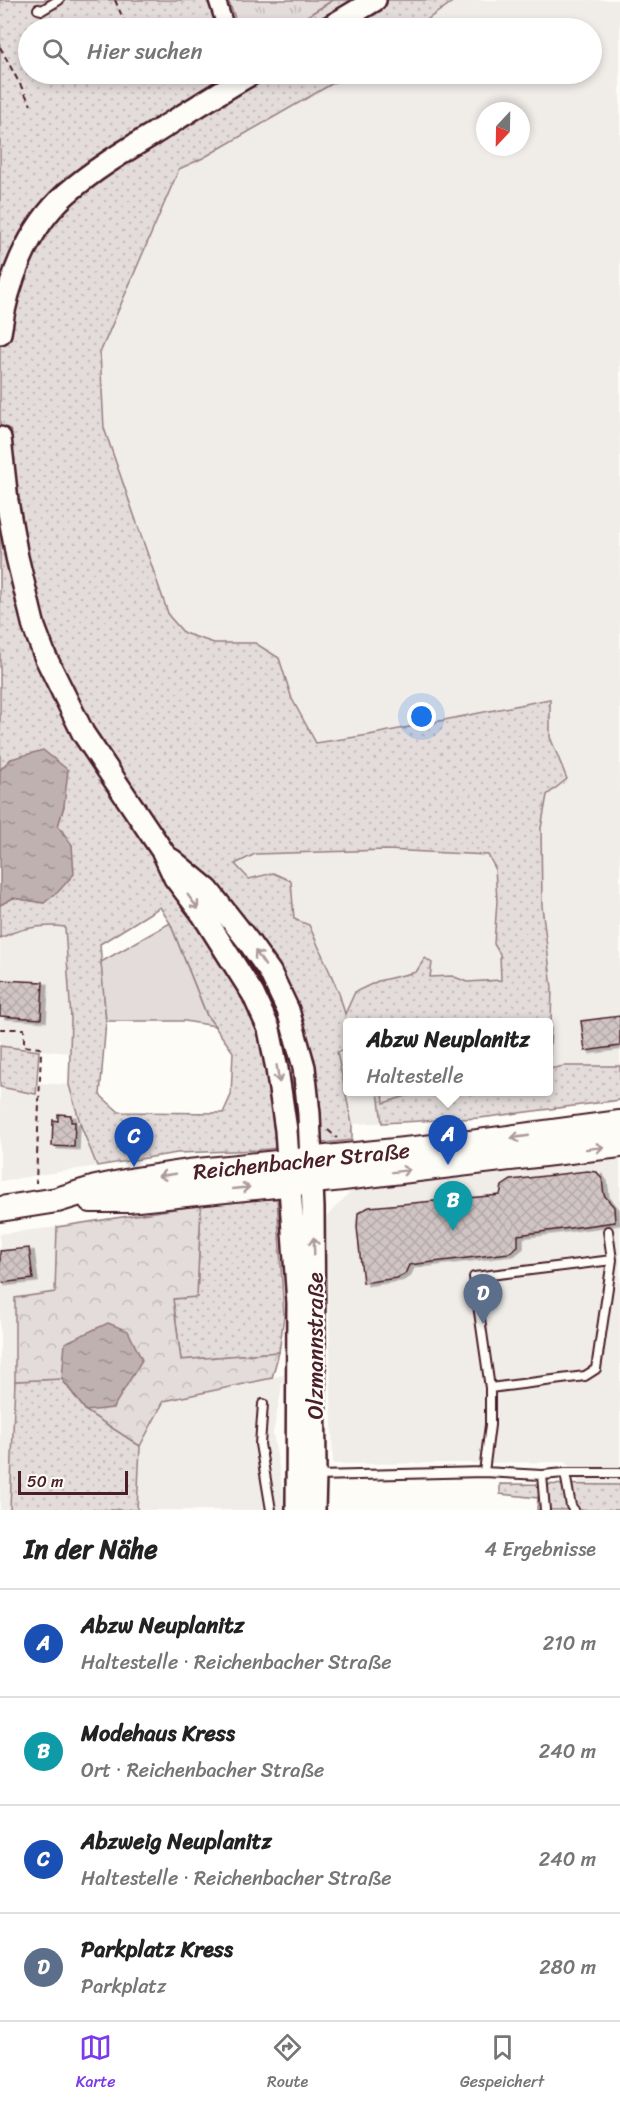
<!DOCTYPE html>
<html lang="de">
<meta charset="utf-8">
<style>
body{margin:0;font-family:Sriracha,sans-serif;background:#f6f6f6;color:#222}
.compass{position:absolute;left:476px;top:102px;width:54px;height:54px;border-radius:50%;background:#fff;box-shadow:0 3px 9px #0003;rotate:202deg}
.scale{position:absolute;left:18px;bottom:15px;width:110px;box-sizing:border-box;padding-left:6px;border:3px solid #4a1f2b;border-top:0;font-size:16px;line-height:21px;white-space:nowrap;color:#4a1f2b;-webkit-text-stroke:4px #fdfcf7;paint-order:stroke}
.you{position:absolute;left:422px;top:717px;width:21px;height:21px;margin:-15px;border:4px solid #fff;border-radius:50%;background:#1a73e8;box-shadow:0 0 0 9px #1a73e833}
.badge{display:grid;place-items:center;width:39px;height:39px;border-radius:50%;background:#7c3aed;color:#fff;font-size:20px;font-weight:700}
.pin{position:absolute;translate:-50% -50px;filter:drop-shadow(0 2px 3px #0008)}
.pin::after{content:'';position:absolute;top:32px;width:21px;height:18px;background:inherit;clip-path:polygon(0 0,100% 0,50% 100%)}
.popup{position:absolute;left:343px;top:1018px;width:210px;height:78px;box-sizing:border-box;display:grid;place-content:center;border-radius:6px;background:#fff;filter:drop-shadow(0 2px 4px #0005);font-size:20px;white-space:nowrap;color:#767676}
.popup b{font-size:22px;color:#222}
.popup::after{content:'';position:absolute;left:50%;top:100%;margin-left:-12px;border:12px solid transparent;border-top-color:#fff}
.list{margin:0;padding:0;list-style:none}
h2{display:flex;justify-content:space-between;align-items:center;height:78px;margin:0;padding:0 24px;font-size:26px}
h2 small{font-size:20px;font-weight:400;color:#767676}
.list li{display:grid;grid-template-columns:39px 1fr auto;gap:18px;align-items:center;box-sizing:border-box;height:108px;padding:0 24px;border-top:2px solid #e0e0e0}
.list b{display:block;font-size:22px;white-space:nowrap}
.list p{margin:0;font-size:20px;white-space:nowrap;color:#767676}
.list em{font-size:20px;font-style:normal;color:#767676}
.icon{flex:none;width:33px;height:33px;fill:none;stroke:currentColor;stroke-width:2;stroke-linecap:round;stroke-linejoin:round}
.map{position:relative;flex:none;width:620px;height:1510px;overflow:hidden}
.search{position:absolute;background:#fff;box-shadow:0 3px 9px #0003;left:18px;right:18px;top:18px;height:66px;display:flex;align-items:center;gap:15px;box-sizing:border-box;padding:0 21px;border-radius:33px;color:#767676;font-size:22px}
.sheet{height:510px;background:#fff}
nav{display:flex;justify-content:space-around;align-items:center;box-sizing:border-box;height:84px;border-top:2px solid #e0e0e0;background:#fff;font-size:16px;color:#767676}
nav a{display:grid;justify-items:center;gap:3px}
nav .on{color:#7c3aed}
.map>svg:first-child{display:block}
</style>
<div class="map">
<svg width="620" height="1510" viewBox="0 0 620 1510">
<defs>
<pattern id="grass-dots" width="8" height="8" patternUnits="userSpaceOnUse" patternTransform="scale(1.5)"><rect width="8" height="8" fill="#e3dcda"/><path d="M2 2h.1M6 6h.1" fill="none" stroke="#c4bcbb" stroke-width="1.8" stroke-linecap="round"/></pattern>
<pattern id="forest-crowns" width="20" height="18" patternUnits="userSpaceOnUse" patternTransform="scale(1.5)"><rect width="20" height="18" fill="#e3dcda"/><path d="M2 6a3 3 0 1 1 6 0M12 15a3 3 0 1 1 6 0" fill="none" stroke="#c4bcbb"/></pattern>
<pattern id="park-tufts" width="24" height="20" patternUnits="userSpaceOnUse" patternTransform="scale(1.5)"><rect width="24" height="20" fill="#e3dcda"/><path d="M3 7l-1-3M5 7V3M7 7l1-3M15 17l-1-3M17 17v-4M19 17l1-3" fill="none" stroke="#c4bcbb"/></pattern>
<pattern id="water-ripples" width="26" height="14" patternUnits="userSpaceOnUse" patternTransform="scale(1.5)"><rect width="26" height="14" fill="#c0b1b1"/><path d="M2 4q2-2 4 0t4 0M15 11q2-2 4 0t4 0" fill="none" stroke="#9e8f90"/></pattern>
<pattern id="building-cross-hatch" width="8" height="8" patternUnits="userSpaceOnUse" patternTransform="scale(1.5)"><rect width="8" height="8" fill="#d0c5c4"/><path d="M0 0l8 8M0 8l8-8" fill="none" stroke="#b4a9a9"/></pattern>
<filter id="shadow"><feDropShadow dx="5" dy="2.5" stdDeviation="0" flood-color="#0004"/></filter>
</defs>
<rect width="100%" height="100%" fill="#fdfcf7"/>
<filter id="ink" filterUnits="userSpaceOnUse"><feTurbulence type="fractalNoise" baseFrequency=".0167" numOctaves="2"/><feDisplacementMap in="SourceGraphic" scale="12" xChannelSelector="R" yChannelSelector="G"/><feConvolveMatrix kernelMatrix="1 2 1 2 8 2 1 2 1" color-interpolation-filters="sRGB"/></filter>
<g filter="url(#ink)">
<path fill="#f0ece8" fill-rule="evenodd" d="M455 0H620V1100L480 1118 352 1124 328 1007 211 850 104 678 169 616 104 428 100 353 179 169 203 158 349 74H592V28H415ZM485 111H521V147H485ZM348 1022H548V1092H348Z
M47 925 65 927 71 1019 70 1053 0 1046V938L17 930Z
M37 1083 69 1085 81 1126 97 1166 0 1181V1087L35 1094Z
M620 1158V1485L580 1484 566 1462 333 1464 326 1217 352 1190Z
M57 1227 55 1292 15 1298V1381L10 1510H0V1234Z
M284 1375 273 1433 286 1510H137L140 1446 164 1401Z"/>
<path fill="url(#grass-dots)" stroke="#967e82" stroke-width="1.5" fill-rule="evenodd" d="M0 0H228L239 28H28V74H349L203 158 179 169 100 353 104 428 169 616 184 633 214 643H255L279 658 292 699 316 743 369 735 550 699V737L567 779 547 795 541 828 542 906 552 988 550 1055H549L548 1022H519L518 1018 486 1022H348L347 1050 337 1052 352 1124V1140L259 1150 177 1153 97 1166 81 1126 69 1085 71 1019 65 927C41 924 21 928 0 938V905L13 898 44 903 72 845 58 826 64 806 11 759 0 770ZM386 850 488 855 495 868 497 901 494 944 500 954 501 980 467 982 452 976 430 977 432 963 425 958 416 972 378 981 355 992 345 1014 339 993 309 925 294 919 291 881 273 873 249 879 235 864 255 854ZM160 907 170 923 207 1016 233 1052 231 1095 223 1113 119 1112 100 1095 106 1021 100 944Z
M333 0H455L415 28H288Z
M0 1046 39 1051 36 1094 0 1087Z
M564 1066H620V1100L480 1118 382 1123 378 1092H383L384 1103 409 1095 431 1092H548L549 1069Z
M258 1199H277L284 1316 279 1352 181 1360 173 1299 197 1296 201 1205Z
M62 1379 86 1411 140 1446 137 1510H10L15 1381Z
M500 1484 620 1485V1510H537L538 1498 500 1494Z"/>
<path fill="url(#forest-crowns)" stroke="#967e82" stroke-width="1.5" d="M201 1205 197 1297 173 1299 181 1360 279 1352 272 1378 164 1401 140 1446 86 1411 62 1379 15 1381V1298L55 1292 57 1227Z"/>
<path fill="url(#park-tufts)" stroke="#967e82" stroke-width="1.5" d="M228 0H333L288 28H239Z"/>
<path fill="#e3dcda" stroke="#967e82" stroke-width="1.5" d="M170 923 207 1016 215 1026 185 1021H106L101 962Z"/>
<path fill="url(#water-ripples)" stroke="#91777b" stroke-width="1.5" d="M43 750 68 770 64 806 58 826 72 845 74 874 58 892 44 903 13 898 0 905V770L11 759Z
M108 1323 128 1331 142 1360 113 1408 86 1411 62 1379 65 1343Z"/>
<path fill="url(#building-cross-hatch)" stroke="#4a1f2b" stroke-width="1.5" filter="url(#shadow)" d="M0 980 43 982 41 1019 0 1016Z
M620 1016V1046L585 1051 581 1021Z
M58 1114 71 1115V1122H75L74 1147 52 1146 53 1120 58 1121Z
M587 1171 597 1172 602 1179 604 1195 614 1207 615 1222 518 1235V1246L509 1253 409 1265 405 1274 397 1278 363 1283 357 1227 358 1213 369 1207 500 1195 502 1186 511 1180Z
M29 1248 33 1279 0 1283V1251Z"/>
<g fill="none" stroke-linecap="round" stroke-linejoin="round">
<g stroke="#4a1f2b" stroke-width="12">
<path id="service" d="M38 9 42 10 59 0
M490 1388 585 1376 596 1369 612 1260 608 1231
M263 1404 260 1444 271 1510
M484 1472 490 1425V1388L474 1277 612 1260
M565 1473H620
M542 1475 545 1510
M317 1476 484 1472 542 1475 565 1473 571 1506 574 1510"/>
</g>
<g stroke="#4a1f2b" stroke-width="20">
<path id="minor" d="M217 0 226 28"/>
</g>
<g stroke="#4a1f2b" stroke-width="26">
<path id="secondary" d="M328 28 375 0
M0 333C7 283 27 229 66 194 92 171 123 152 153 134 185 114 218 93 251 74
M0 438 7 501 17 557 34 627 45 656 83 733 163 852 175 878 203 915 253 994 269 1029 277 1069 286 1130 298 1303 297 1510
M172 860 208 890 248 941 270 972 288 1010 304 1067 309 1114 313 1208 315 1476 314 1510"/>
</g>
<g stroke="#4a1f2b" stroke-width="28">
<g id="primary">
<path d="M91 1200H128L343 1178 620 1145"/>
<path id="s1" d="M0 1209 57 1200 96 1188 135 1180 188 1172 463 1144 620 1123"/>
</g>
</g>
<path stroke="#4a1f2b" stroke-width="2" stroke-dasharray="6 4.5" stroke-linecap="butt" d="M115 0 125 23
M0 47 31 105
M0 1029H24V1046L40 1048 41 1051 36 1183
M328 1130 337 1138"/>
<use href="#service" stroke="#fdfcf7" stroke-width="8"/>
<use href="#minor" stroke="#fdfcf7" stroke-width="15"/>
<use href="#secondary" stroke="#fdfcf7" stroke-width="21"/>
<use href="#primary" stroke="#fdfcf7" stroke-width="24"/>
</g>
<defs><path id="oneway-shaft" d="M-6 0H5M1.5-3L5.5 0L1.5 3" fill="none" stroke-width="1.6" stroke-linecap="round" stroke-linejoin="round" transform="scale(1.5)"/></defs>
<g stroke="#ac999b">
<use href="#oneway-shaft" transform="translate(193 902) rotate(53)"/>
<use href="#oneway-shaft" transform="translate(260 958) rotate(-124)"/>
<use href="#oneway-shaft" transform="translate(278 1074) rotate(81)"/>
<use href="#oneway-shaft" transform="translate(520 1137) rotate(172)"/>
<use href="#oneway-shaft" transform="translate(595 1148) rotate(-7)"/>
<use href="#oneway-shaft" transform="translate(401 1171) rotate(-7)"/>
<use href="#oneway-shaft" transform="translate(167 1175) rotate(172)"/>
<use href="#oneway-shaft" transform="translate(241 1188) rotate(-6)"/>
<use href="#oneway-shaft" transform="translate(314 1246) rotate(-92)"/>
</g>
</g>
<g text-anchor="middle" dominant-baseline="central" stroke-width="5" stroke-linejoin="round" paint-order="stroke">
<g font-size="22" fill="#4a1f2b" stroke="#fdfcf7">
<text stroke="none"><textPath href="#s1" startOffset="306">Reichenbacher Straße</textPath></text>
<text transform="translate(315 1346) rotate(-90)">Olzmannstraße</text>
</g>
</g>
</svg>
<svg class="compass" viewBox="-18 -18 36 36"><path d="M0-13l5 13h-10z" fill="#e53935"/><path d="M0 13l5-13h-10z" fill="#767676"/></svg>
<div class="scale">50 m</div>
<div class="you"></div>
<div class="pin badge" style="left:448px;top:1165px;background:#1a4fb4">A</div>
<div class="popup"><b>Abzw Neuplanitz</b>Haltestelle</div>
<div class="pin badge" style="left:453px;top:1231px;background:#0f9aa8">B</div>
<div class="pin badge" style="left:134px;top:1167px;background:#1a4fb4">C</div>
<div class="pin badge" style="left:483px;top:1324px;background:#5c6f8a">D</div>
<div class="search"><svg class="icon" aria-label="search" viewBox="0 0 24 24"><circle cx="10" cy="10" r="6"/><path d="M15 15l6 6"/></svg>Hier suchen</div>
</div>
<section class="sheet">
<h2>In der Nähe<small>4 Ergebnisse</small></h2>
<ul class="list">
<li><span class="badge" style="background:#1a4fb4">A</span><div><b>Abzw Neuplanitz</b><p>Haltestelle · Reichenbacher Straße</p></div><em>210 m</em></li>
<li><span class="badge" style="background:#0f9aa8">B</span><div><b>Modehaus Kress</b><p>Ort · Reichenbacher Straße</p></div><em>240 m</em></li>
<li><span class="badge" style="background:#1a4fb4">C</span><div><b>Abzweig Neuplanitz</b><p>Haltestelle · Reichenbacher Straße</p></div><em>240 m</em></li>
<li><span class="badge" style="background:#5c6f8a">D</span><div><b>Parkplatz Kress</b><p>Parkplatz</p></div><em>280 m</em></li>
</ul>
</section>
<nav>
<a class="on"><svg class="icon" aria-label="map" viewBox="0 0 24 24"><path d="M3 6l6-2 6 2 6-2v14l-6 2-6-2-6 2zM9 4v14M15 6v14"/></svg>Karte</a>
<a><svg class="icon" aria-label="directions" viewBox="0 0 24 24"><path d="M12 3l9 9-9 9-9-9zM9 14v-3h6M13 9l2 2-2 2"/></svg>Route</a>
<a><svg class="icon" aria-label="saved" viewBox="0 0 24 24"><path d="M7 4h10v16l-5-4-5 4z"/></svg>Gespeichert</a>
</nav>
